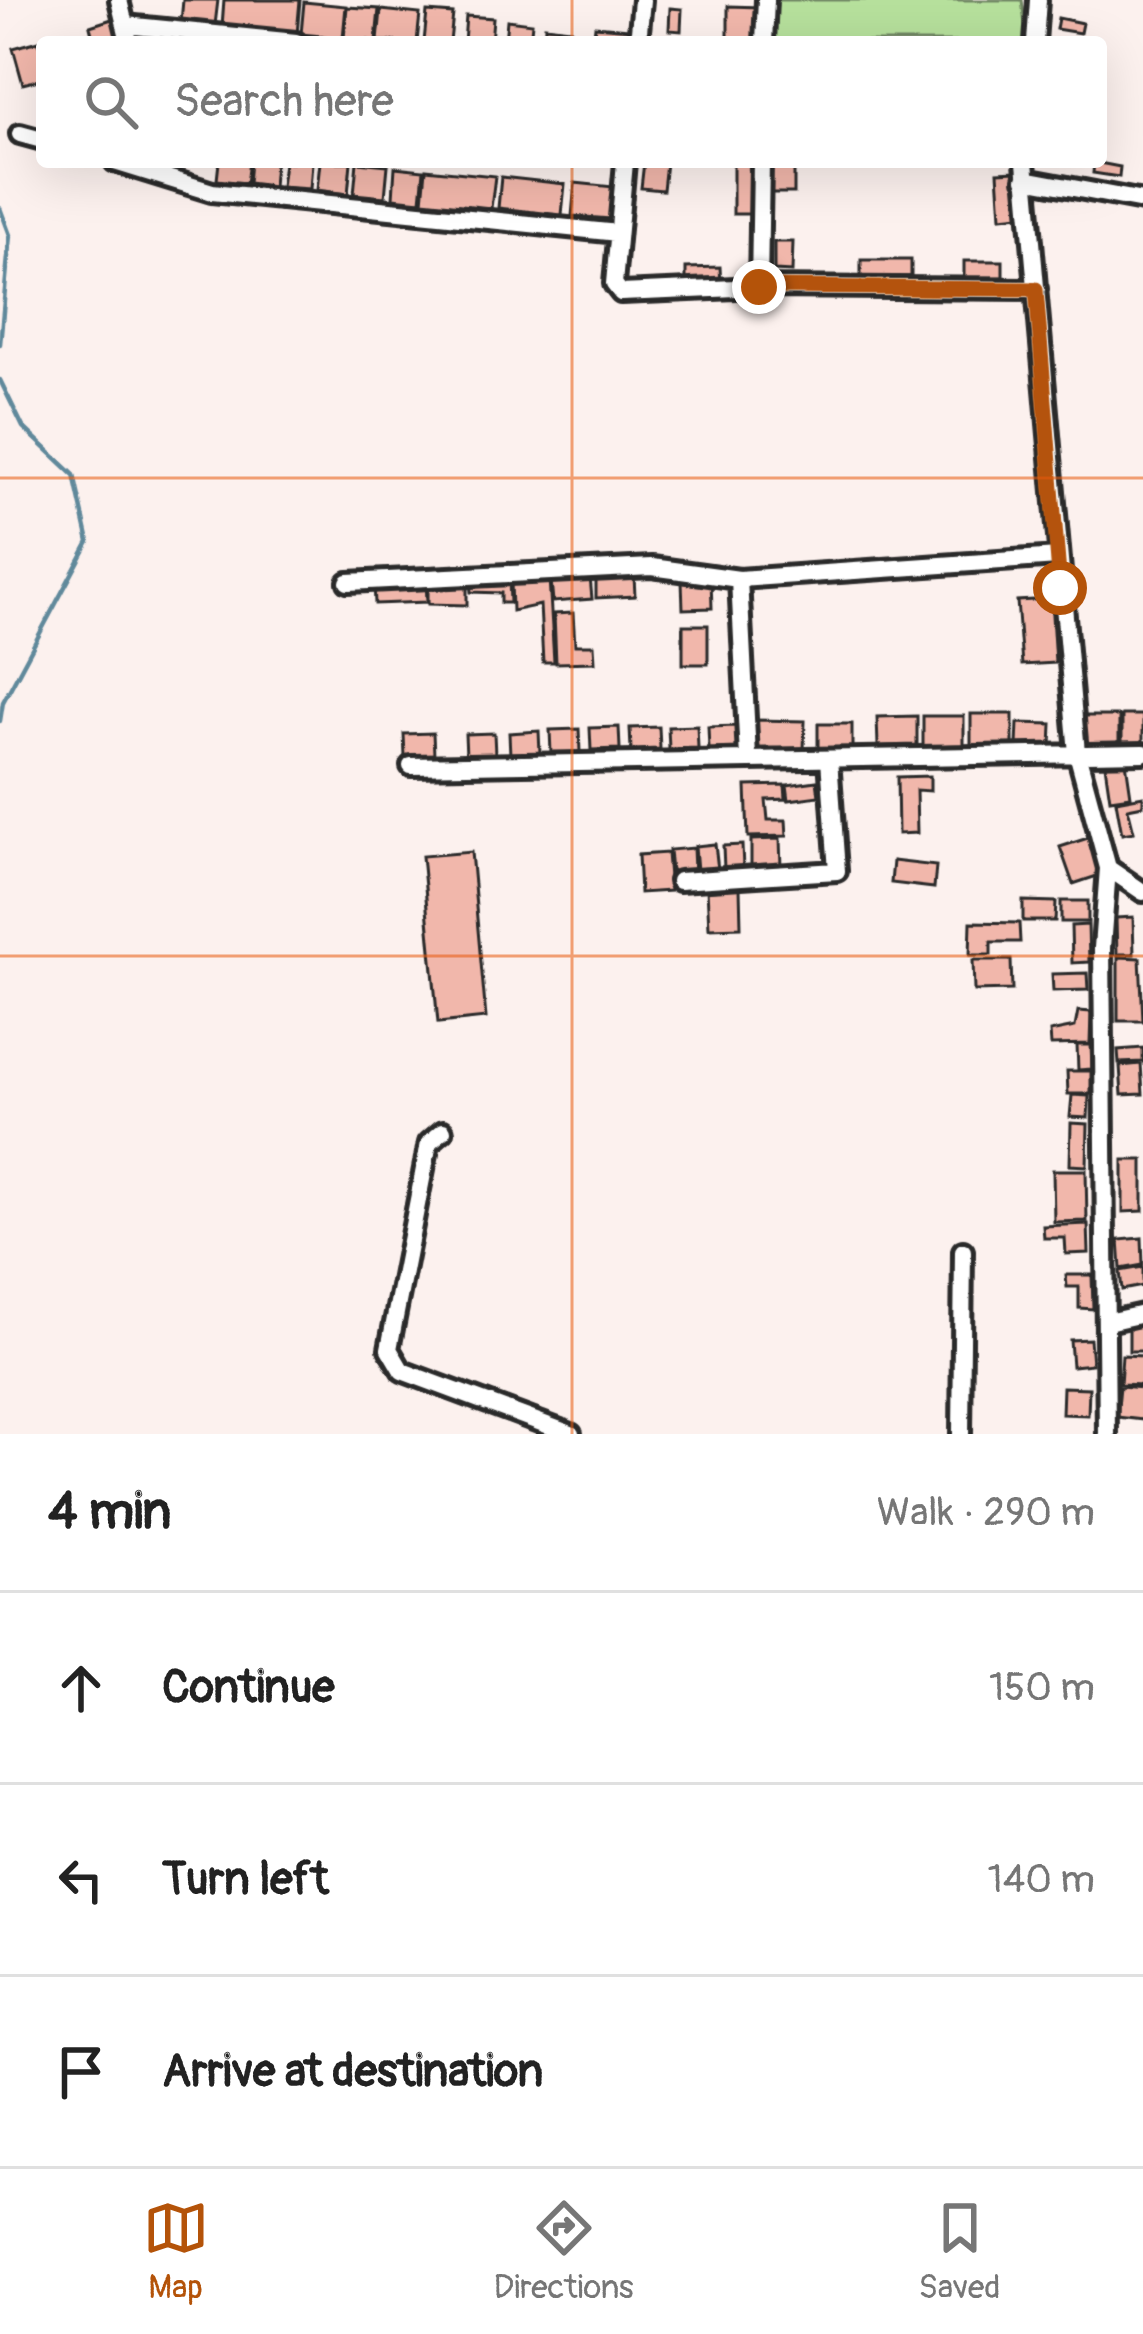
<!DOCTYPE html>
<meta charset="utf-8">
<style>
body{margin:0;font-family:Pangolin,sans-serif;background:#f2f2f2;color:#222}
.stop{position:absolute;width:36px;height:36px;margin:-27px;border:9px solid #b45309;border-radius:50%;background:#fff}
.stop.end{background:#b45309;border-color:#fff;box-shadow:0 3px 12px #0008}
.list{margin:0;padding:0;list-style:none}
h2{display:flex;justify-content:space-between;align-items:center;height:156px;margin:0;padding:0 48px;font-size:51px}
h2 small{font-size:39px;font-weight:400;color:#767676}
.list li{display:grid;grid-template-columns:78px 1fr auto;gap:36px;align-items:center;box-sizing:border-box;height:192px;padding:0 48px;border-top:3px solid #e0e0e0}
.list b{display:block;font-size:45px;white-space:nowrap}
.list em{font-size:39px;font-style:normal;color:#767676}
.icon{flex:none;width:66px;height:66px;fill:none;stroke:currentColor;stroke-width:2;stroke-linecap:round;stroke-linejoin:round}
.map{position:relative;flex:none;width:1143px;height:1434px;overflow:hidden}
.search{position:absolute;background:#fff;box-shadow:0 12px 48px #0002;left:36px;right:36px;top:36px;height:132px;display:flex;align-items:center;gap:30px;box-sizing:border-box;padding:0 42px;border-radius:12px;color:#767676;font-size:45px}
.sheet{height:732px;background:#fff}
nav{display:flex;justify-content:space-around;align-items:center;box-sizing:border-box;height:168px;border-top:3px solid #e0e0e0;background:#fff;font-size:33px;color:#767676}
nav a{display:grid;justify-items:center;gap:6px}
nav .on{color:#b45309}
.map>svg:first-child{display:block}
</style>
<div class="map">
<svg width="1143" height="1434" viewBox="0 0 1143 1434">
<rect width="100%" height="100%" fill="#fcf1ee"/>
<filter id="ink" filterUnits="userSpaceOnUse"><feTurbulence type="fractalNoise" baseFrequency=".00833" numOctaves="2"/><feDisplacementMap in="SourceGraphic" scale="24" xChannelSelector="R" yChannelSelector="G"/><feConvolveMatrix kernelMatrix="1 2 1 2 8 2 1 2 1" color-interpolation-filters="sRGB"/></filter>
<g filter="url(#ink)">
<path fill="#b6e09c" stroke="#708664" stroke-width="3" d="M774 0H1022L1027 42H772Z"/>
<g fill="none" stroke-linecap="round" stroke-linejoin="round">
<path stroke="#61899b" stroke-width="4.5" d="M0 208 10 235 0 344
M0 380 23 427 74 475 89 542 3 702 0 721"/>
</g>
<path fill="#f1b7ab" stroke="#2b2b2b" stroke-width="3" d="M183 0H218L215 25 181 22Z
M224 0H300L297 34 222 27Z
M304 2 346 6 343 38 301 34Z
M728 6 760 7 759 40 728 39Z
M347 7 379 9 376 41 344 38Z
M670 8 682 9 681 31 669 30Z
M381 10 420 14 417 42 378 41Z
M427 12 453 14 450 42H424Z
M466 16 493 18 491 42H464Z
M1058 18 1082 23 1080 33 1056 29Z
M112 19 119 42H94L90 26Z
M507 20 532 23 530 42H505Z
M545 26 571 29 570 42H544Z
M595 26 630 29 628 42H593Z
M39 41 42 79 23 84 13 48Z
M219 162H249L246 183 217 180Z
M250 162H275L273 186 248 183Z
M284 162H312L310 189 281 187Z
M320 162H351L348 194 317 190Z
M357 162 388 165 385 197 354 194Z
M644 162H666L663 190 641 188Z
M733 162H756L755 214H733Z
M770 162H794V193H770Z
M1094 162 1120 167 1119 177 1093 173Z
M395 167 424 170 421 201 393 198Z
M426 169 495 176 491 208 423 201Z
M1016 171 1020 215 1001 217 998 172Z
M501 177 565 184 562 215 498 208Z
M575 183 614 187 611 219 572 216Z
M774 242H793L792 272 774 271Z
M861 260H911V277H861Z
M964 261H1003V277H964Z
M720 267 721 285 686 286V268Z
M634 576 635 596 596 598V578Z
M590 577 592 599 553 602 551 580Z
M549 578 554 662H543L540 605 512 611 511 580Z
M509 580 510 603H501V593L471 592 470 581Z
M711 580 712 608 683 609 682 581Z
M426 581 427 602 375 604 374 583Z
M428 581 467 582V605L428 604Z
M1051 599 1055 663 1022 665 1017 601Z
M573 613 575 645H594L595 662 556 663 554 614Z
M683 625H708V664H683Z
M971 714H1013V745H971Z
M1122 715H1143V743H1122Z
M917 716V745L878 746 877 717Z
M923 716H964V745L923 746Z
M1081 716H1119V743L1082 744Z
M755 720 805 721 804 749 755 748Z
M1018 723 1052 724 1051 747 1017 746Z
M818 724H852V748H818Z
M697 726 698 748 669 749 668 727Z
M737 726 739 748 709 749 708 727Z
M619 727 620 749 591 750 590 728Z
M659 727 660 749 631 750 630 728Z
M579 729 580 752 551 753 550 730Z
M539 731 540 754 510 755 509 733Z
M433 733 434 755 405 757 404 734Z
M494 733 495 755 466 756 465 734Z
M1125 755 1131 796 1110 799 1104 758Z
M930 776V791L916 790 917 833 898 834 897 777Z
M817 781 819 796 789 800 787 785Z
M785 785 786 799 766 800 768 820H786L787 836 748 837 746 786Z
M1143 796V805L1128 808 1134 832 1122 834 1116 801Z
M1088 838 1100 875 1073 884 1060 847Z
M780 839 781 867 751 868V840Z
M715 844 718 870 697 871 695 846Z
M742 845 743 869H724L723 846Z
M693 848 694 871 671 873 669 850Z
M471 852 486 1018 438 1023 422 856Z
M667 853 670 891 640 893 638 855Z
M893 861 936 866 934 888 891 883Z
M740 888 741 927 709 928 707 889Z
M1023 901 1056 902 1055 921H1023Z
M1061 901H1088V922H1061Z
M1133 917 1134 954H1117L1116 918Z
M971 922 1019 923 1020 942H991V955H970Z
M1088 925 1089 962 1072 963 1071 926Z
M1118 957 1140 958 1143 1021H1118Z
M973 960H1011L1012 990 974 991Z
M1087 973 1088 990 1053 991 1052 974Z
M1078 1011 1091 1012 1090 1044 1051 1045 1050 1032 1075 1027Z
M1077 1045H1091L1092 1069 1078 1070Z
M1143 1048V1062L1119 1063 1118 1050Z
M1141 1064 1143 1094 1122 1095 1120 1066Z
M1067 1071H1091V1094H1068Z
M1072 1095 1089 1096 1088 1118 1070 1117Z
M1071 1123 1088 1124 1087 1166 1070 1165Z
M1123 1160H1143V1211L1123 1212Z
M1053 1170H1086L1087 1221 1054 1222Z
M1088 1224 1089 1253 1066 1254 1065 1238H1044L1043 1226Z
M1142 1238 1143 1265 1121 1269 1119 1240Z
M1143 1267V1286L1122 1290 1120 1271Z
M1066 1275H1092L1093 1309 1079 1308V1287H1067Z
M1143 1324V1351H1129V1326Z
M1090 1339 1092 1364 1072 1366 1070 1340Z
M1122 1355 1143 1356V1385L1120 1384Z
M1120 1386 1143 1388V1420L1117 1417Z
M1063 1387 1089 1388 1088 1415 1062 1414Z"/>
<g fill="none" stroke-linecap="round" stroke-linejoin="round">
<g stroke="#2b2b2b" stroke-width="26">
<path id="minor" d="M119 0 129 42
M125 25 296 42
M638 42 642 0
M764 42 766 0
M1035 42 1038 0
M20 134 42 140
M115 162 212 192 618 233
M625 162 614 284 621 293 759 287 1037 289
M1025 162 1077 753 1108 868 1102 948 1107 1434
M1025 179 1143 201
M759 287 761 162
M739 579 748 758
M348 582 652 567 739 579 1058 557
M411 766 1143 753
M1108 868 1143 892
M679 881 837 871 829 759
M443 1131 429 1143 389 1349 402 1371 571 1434
M1107 1322 1143 1314
M961 1434 963 1251"/>
</g>
<use href="#minor" stroke="#fff" stroke-width="16"/>
</g>
</g>
<g fill="none" stroke-linecap="round" stroke-linejoin="round" filter="url(#ink)">
<path stroke="#b45309" stroke-width="15" d="M759 287 1036 289 1060 588"/>
</g>
<path fill="none" stroke="#e8590c" stroke-width="3" stroke-opacity="0.55" d="M572 0V42M572 162V1434M0 478H1143M0 956H1143"/>
</svg>
<div class="stop" style="left:1060px;top:588px"></div>
<div class="stop end" style="left:759px;top:287px"></div>
<div class="search"><svg class="icon" aria-label="search" viewBox="0 0 24 24"><circle cx="10" cy="10" r="6"/><path d="M15 15l6 6"/></svg>Search here</div>
</div>
<section class="sheet">
<h2>4 min<small>Walk · 290 m</small></h2>
<ul class="list">
<li><svg class="icon" aria-label="ahead" viewBox="0 0 24 24"><path d="M12 20V5M6 11l6-6 6 6"/></svg><div><b>Continue</b></div><em>150 m</em></li>
<li><svg class="icon" aria-label="left" viewBox="0 0 24 24"><path d="M17 20v-9H6M10 6l-5 5 5 5"/></svg><div><b>Turn left</b></div><em>140 m</em></li>
<li><svg class="icon" aria-label="arrive" viewBox="0 0 24 24"><path d="M6 21V4h12l-3 4 3 4H6"/></svg><div><b>Arrive at destination</b></div></li>
</ul>
</section>
<nav>
<a class="on"><svg class="icon" aria-label="map" viewBox="0 0 24 24"><path d="M3 6l6-2 6 2 6-2v14l-6 2-6-2-6 2zM9 4v14M15 6v14"/></svg>Map</a>
<a><svg class="icon" aria-label="directions" viewBox="0 0 24 24"><path d="M12 3l9 9-9 9-9-9zM9 14v-3h6M13 9l2 2-2 2"/></svg>Directions</a>
<a><svg class="icon" aria-label="saved" viewBox="0 0 24 24"><path d="M7 4h10v16l-5-4-5 4z"/></svg>Saved</a>
</nav>
